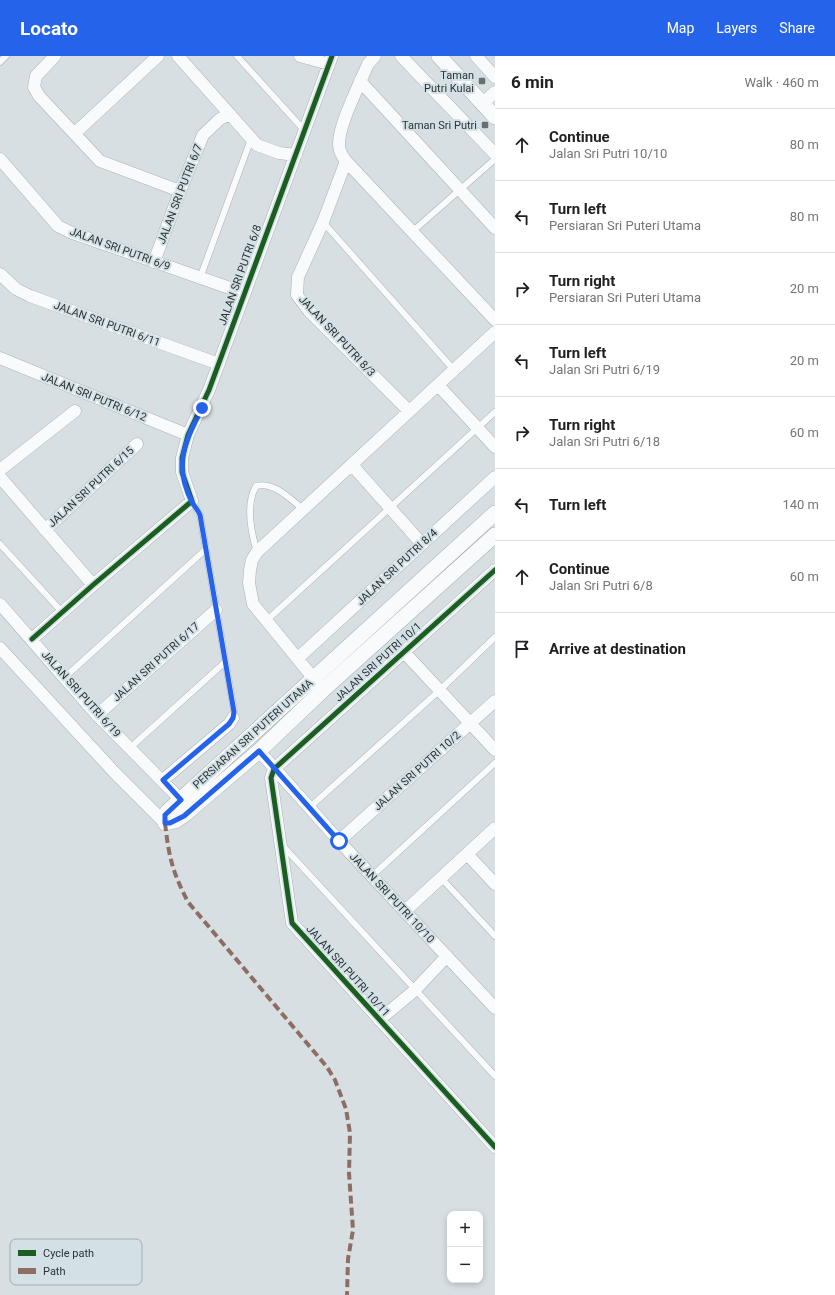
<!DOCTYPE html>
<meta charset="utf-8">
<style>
body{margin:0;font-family:Roboto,sans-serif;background:#f6f6f6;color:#202124}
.controls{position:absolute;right:12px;bottom:12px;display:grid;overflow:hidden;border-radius:8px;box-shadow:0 2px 6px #0003}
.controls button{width:36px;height:36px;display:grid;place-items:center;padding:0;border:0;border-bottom:1px solid #e0e0e0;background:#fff;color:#202124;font:20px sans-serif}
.stop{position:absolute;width:12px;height:12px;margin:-9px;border:3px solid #2563eb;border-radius:50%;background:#fff}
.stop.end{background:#2563eb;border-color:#fff;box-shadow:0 1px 4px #0008}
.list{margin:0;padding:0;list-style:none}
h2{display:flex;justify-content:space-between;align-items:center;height:52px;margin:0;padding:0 16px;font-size:17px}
h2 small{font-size:13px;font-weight:400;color:#757577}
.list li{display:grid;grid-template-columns:26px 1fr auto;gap:12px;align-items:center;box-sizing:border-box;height:72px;padding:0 16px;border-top:1px solid #e0e0e0}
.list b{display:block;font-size:15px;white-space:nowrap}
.list p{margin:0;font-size:13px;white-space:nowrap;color:#757577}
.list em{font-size:13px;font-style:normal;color:#757577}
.icon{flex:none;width:22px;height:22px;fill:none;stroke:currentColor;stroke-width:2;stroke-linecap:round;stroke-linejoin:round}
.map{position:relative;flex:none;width:495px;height:1239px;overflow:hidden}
header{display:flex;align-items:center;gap:24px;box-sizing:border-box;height:56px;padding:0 20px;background:#2563eb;color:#fff}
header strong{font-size:19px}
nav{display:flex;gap:22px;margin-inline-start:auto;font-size:14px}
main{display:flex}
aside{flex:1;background:#fff}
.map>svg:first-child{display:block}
</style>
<header>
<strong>Locato</strong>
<nav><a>Map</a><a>Layers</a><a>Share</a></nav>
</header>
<main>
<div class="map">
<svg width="495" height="1239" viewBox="0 0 495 1239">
<rect width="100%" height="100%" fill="#d8dfe2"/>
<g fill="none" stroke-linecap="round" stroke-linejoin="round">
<g stroke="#abb1b3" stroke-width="7">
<path id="service" d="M237 0 304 74
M0 6 6 0
M323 166 454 314
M413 175 495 103
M200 222 251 83
M192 445 200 459 234 655 233 662
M0 488 62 556
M257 496C251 476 245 449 256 430 274 425 290 443 303 453
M266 565 495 356
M64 622 205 494
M131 691 224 607
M310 751 440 634 495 581
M283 790 495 1020
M372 820 495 707
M442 823 495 880"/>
</g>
<g stroke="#abb1b3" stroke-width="13">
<path id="minor" d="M55 0 36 20 34 31 39 40 100 105 180 135
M178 0 257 89 279 97 296 99
M300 0 329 8
M375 0 368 8C360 27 338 70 339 89 339 95 342 100 346 105L495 264
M401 0 495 98
M476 0 495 21
M360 25 495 172
M483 47 495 36
M75 77 158 0
M0 103 58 170 70 176 244 237
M346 105 323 166 298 221 297 239 309 255 409 355
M154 206 180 135 203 79 220 63 230 58
M0 218 16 233 30 240 219 308
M0 302 188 379
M438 329 495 391
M352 409 422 488
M0 414 75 355
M0 421 93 529
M45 474 137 388
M495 514 274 713 271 722 292 867 495 1091
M0 548 97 659 181 744
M32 583 93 529 192 445 182 416V402L188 379 209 334 332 0
M0 592 114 716 165 767
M404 596 495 694
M298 602 495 421
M319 629 253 548 249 527 250 514 252 504 257 496 495 276
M97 659 216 554
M259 695 339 785 495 952
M163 724 229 668 233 662
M339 785 495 645
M468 799 495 828
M405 855 495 772
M379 964 415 934 447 900"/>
</g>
<g stroke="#abb1b3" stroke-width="16">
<path id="tertiary" d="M439 0 495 61
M495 457 168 755 165 759V767L175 765 184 759 259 695 323 634 495 479"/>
</g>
<use href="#service" stroke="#f9fafb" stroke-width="6"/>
<use href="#minor" stroke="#f9fafb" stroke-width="12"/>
<use href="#tertiary" stroke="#f9fafb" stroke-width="15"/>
<path stroke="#8d6e63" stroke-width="4" stroke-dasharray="8 4" stroke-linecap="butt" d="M165 767C169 801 172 815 188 846L327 1011 335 1024 346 1053 350 1077 349 1117 353 1174 348 1203 347 1239"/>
<g stroke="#d3e1e7" stroke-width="8">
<path id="cycleway" d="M495 514 274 713 271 722 292 867 495 1091
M32 583 93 529 192 445 182 416V402L188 379 209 334 332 0"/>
</g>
<use href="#cycleway" stroke="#1b5e20" stroke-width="5"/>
</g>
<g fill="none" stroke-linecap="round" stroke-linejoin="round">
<path stroke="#2563eb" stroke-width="5" d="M202 352C185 386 173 409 192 446 194 450 198 454 200 459L234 656 233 662 229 668 163 724 181 744 165 759V767H170L184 760 259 695 339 785"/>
</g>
<g fill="#696f71" stroke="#d3e1e7" stroke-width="1.5">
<rect x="478" y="21" width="8" height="8" rx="2"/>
<rect x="481" y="65" width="8" height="8" rx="2"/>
</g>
<g text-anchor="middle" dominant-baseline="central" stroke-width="4" stroke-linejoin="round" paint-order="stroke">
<g font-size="11" fill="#2d3234" stroke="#d3e1e7" text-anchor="end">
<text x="474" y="19">Taman<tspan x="474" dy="13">Putri Kulai</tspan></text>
<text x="477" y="69">Taman Sri Putri</text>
</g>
<g font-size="11" fill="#2d3234" stroke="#d3e1e7">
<text transform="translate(180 138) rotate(-69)">JALAN SRI PUTRI 6/7</text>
<text transform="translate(120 193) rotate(20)">JALAN SRI PUTRI 6/9</text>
<text transform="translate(240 219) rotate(-70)">JALAN SRI PUTRI 6/8</text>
<text transform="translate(107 268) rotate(20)">JALAN SRI PUTRI 6/11</text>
<text transform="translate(337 280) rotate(47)">JALAN SRI PUTRI 8/3</text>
<text transform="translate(94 341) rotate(22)">JALAN SRI PUTRI 6/12</text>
<text transform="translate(91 431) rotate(-43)">JALAN SRI PUTRI 6/15</text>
<text transform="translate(397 511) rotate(-43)">JALAN SRI PUTRI 8/4</text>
<text transform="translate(156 606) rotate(-42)">JALAN SRI PUTRI 6/17</text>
<text transform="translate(378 606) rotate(-42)">JALAN SRI PUTRI 10/1</text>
<text transform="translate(81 638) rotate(48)">JALAN SRI PUTRI 6/19</text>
<text transform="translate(253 678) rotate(-42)">PERSIARAN SRI PUTERI UTAMA</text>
<text transform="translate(417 715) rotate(-42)">JALAN SRI PUTRI 10/2</text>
<text transform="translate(392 842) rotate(47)">JALAN SRI PUTRI 10/10</text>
<text transform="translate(348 915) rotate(48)">JALAN SRI PUTRI 10/11</text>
</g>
</g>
<rect x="10" y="1183" width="132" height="46" rx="6" fill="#d3e1e7" stroke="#a1acb1" stroke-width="1"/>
<rect x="18" y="1194" width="18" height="6" fill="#1b5e20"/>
<rect x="18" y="1212" width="18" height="6" fill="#8d6e63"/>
<g font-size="11" fill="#2d3234">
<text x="43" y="1201">Cycle path</text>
<text x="43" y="1219">Path</text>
</g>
</svg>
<div class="controls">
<button>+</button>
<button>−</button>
</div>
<div class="stop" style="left:339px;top:785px"></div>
<div class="stop end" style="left:202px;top:352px"></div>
</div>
<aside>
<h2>6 min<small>Walk · 460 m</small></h2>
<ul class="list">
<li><svg class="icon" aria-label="ahead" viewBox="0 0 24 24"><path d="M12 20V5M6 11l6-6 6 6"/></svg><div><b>Continue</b><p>Jalan Sri Putri 10/10</p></div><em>80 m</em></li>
<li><svg class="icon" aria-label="left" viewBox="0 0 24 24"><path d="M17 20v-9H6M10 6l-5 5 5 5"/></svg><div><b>Turn left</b><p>Persiaran Sri Puteri Utama</p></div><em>80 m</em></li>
<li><svg class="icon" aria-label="right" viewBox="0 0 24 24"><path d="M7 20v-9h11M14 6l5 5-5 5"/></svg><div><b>Turn right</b><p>Persiaran Sri Puteri Utama</p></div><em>20 m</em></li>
<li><svg class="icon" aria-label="left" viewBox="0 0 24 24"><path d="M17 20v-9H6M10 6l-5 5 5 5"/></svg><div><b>Turn left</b><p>Jalan Sri Putri 6/19</p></div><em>20 m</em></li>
<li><svg class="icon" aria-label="right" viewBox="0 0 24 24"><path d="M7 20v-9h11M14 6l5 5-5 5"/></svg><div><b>Turn right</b><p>Jalan Sri Putri 6/18</p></div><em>60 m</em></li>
<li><svg class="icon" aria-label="left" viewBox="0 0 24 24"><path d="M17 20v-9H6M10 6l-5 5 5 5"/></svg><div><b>Turn left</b></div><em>140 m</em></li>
<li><svg class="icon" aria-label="ahead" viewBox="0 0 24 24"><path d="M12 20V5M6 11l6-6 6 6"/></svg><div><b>Continue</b><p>Jalan Sri Putri 6/8</p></div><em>60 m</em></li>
<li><svg class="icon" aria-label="arrive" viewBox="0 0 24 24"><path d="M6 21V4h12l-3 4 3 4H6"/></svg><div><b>Arrive at destination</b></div></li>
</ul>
</aside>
</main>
